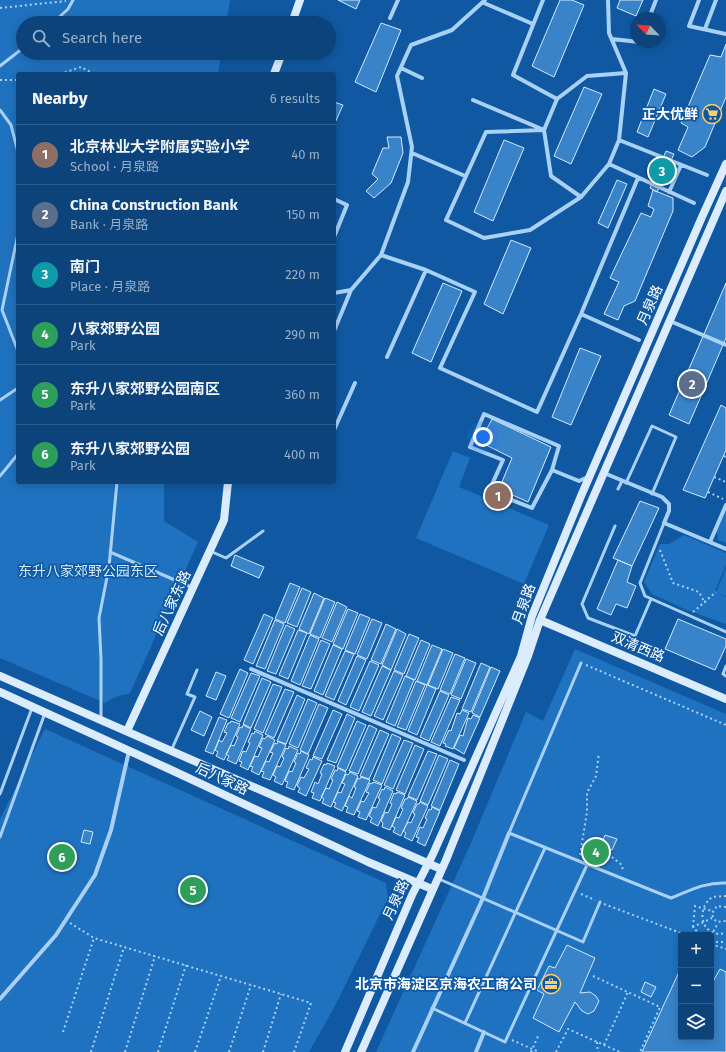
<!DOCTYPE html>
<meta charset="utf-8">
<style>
body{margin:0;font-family:"Fira Sans","Noto Sans SC",sans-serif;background:#154a7f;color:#f1f3f6}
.controls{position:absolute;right:12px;bottom:12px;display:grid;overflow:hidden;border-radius:4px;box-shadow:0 2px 10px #0003}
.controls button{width:36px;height:36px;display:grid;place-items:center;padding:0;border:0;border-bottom:1px solid #2c5c8b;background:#0c437a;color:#f1f3f6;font:20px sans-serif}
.compass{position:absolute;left:630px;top:12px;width:36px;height:36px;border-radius:50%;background:#0c437a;box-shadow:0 2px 10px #0003;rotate:295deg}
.you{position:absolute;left:483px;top:437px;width:14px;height:14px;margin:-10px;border:3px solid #fff;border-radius:50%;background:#1a73e8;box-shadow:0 0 0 6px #1a73e833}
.badge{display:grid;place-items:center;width:26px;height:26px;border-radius:50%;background:#ffcc6e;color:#fff;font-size:13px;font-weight:700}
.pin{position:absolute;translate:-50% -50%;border:2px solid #fff;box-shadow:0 1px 4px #0006}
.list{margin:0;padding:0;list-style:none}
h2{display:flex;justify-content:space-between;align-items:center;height:52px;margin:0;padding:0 16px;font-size:17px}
h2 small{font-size:13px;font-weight:400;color:#9ab0c7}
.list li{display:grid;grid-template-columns:26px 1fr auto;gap:12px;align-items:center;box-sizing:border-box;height:60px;padding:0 16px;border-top:1px solid #2c5c8b}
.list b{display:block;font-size:15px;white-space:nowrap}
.list p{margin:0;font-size:13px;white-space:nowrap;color:#9ab0c7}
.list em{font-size:13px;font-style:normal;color:#9ab0c7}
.icon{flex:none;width:22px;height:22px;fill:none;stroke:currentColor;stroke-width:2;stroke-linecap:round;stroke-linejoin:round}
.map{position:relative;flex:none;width:726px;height:1052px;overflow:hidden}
.search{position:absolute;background:#0c437a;box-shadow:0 2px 10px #0003;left:16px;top:16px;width:320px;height:44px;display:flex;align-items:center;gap:10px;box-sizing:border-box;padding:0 14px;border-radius:22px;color:#9ab0c7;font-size:15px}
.panel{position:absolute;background:#0c437a;box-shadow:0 2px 10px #0003;left:16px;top:72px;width:320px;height:412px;border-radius:4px}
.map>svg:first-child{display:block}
</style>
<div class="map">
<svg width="726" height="1052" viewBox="0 0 726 1052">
<rect width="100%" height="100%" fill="#1059a2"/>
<path fill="#1f72bf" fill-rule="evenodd" d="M0 0H230L226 23H23V53H221L218 74H18V482H164V521L198 542 130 693 115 697 105 703 0 658Z
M453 451 470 458 459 487 549 525 524 584 416 538Z
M726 510V543L718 540 717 531Z
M684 535 726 553V565L715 591 716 592 726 569V596L716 592 726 597V624L687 610 652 594 644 582 660 544H669Z
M575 649 726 714V1052H376L471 843 526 712 543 721ZM681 935H711V1037H681Z
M45 729 386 883 388 898 335 1006 309 1052H0V819Z"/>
<path fill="#3983c8" stroke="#d3e9fe" d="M338 0H360L356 9Z
M560 0H572L584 5 554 77 532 66Z
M620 0H643L636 16 617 8Z
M381 23 401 30 376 92 355 82Z
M726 44V97L705 147 692 157 678 150 688 127 681 123 710 55 721 57Z
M584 87 602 94 571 164 554 156Z
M654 89 666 94 648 137 637 132Z
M334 102 343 105 334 125Z
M387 137H401L403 153 391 183 374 198 366 191 378 179 372 174 383 148H389Z
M504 140 524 148 493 221 474 212Z
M666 151 674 154 657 192 650 188Z
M617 180 627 184 608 228 598 223Z
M653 190 673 198V211L635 301 624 306 618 320 604 314 619 282 610 278 641 213 651 217 654 209 648 206Z
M511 240 531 248 503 314 484 304Z
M443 283 462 291 431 362 412 353Z
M726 283V338L689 424 669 415Z
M580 348 601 356 571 425 552 417Z
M721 405 726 408V450L705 498 683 490Z
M492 419 551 447 528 502 499 489 512 458 480 442Z
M640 501 659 508 632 566 613 558Z
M235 555 264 567 259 578 231 566Z
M618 560 632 566 627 582 636 586 627 608 616 604 611 615 597 609Z
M290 583 300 587 285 623 275 619Z
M302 588 311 592 297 627 287 623Z
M314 593 324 598 309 634 299 629Z
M325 598 335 602 320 638 310 634Z
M337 602 347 607 332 642 322 638Z
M348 609 358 613 343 649 333 644Z
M264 614 273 618 253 664 244 660Z
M360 614 370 618 355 654 345 650Z
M372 619 382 623 367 659 357 655Z
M678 619 726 639V646L715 670 665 649Z
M275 620 284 624 265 669 256 666Z
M386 624 396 629 381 664 371 660Z
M286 625 295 629 276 674 267 671Z
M397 629 406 634 391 670 382 665Z
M298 630 307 633 288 679 279 675Z
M409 634 419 638 404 674 394 670Z
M310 635 319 639 300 685 291 681Z
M321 640 330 644 311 689 302 686Z
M421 640 430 644 415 680 406 676Z
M333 645 342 649 323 695 314 691Z
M432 645 442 649 427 685 417 681Z
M443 649 453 653 438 689 428 685Z
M345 651 354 654 334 700 325 696Z
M455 654 465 658 450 694 440 690Z
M357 656 366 660 346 705 338 701Z
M466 659 476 663 461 699 451 695Z
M370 661 379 665 359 711 350 707Z
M481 663 490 667 471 712 462 709Z
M382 666 391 670 371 716 362 712Z
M491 667 500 671 480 717 472 713Z
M240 669 248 673 229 718 220 714Z
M394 671 403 675 383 720 374 716Z
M216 672 226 676 216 700 206 696Z
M251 673 260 676 240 722 231 718Z
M405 676 414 680 395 726 386 722Z
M262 678 271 682 251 728 243 724Z
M416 681 425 685 406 730 397 727Z
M273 684 282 687 263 733 254 729Z
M427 685 436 689 417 735 408 731Z
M285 689 294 692 274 738 265 734Z
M440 691 449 695 429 741 420 737Z
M297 695 305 699 286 744 277 741Z
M451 697 460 700 440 746 431 742Z
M308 699 317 703 298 748 289 744Z
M319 704 328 708 308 754 300 750Z
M333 710 342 714 322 759 313 756Z
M462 710 469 713 453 749 445 746 446 744 443 743 449 730 451 731 457 713 460 714Z
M200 711 212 717 204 736 191 730Z
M347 714 355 718 336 763 327 760Z
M473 715 480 718 464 754 454 748 460 735 463 736 468 718 471 719Z
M219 717 227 720 213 754 205 751Z
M231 721 240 724 224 760 216 756 218 752 215 750 219 740 222 742 227 733 224 732 228 723H230Z
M357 721 366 725 346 771 337 767Z
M243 725 251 729 236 764 227 760 229 756 226 754 231 745 234 746 238 737 236 736 240 727 242 728Z
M369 725 377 729 358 774 349 771Z
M380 730 389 734 369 779 360 776Z
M255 731 263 735 248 770 240 766 242 762 239 761 243 751 246 752 250 743 248 742 252 733 254 734Z
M392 734 401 738 382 784 373 780Z
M267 736 275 740 259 775 251 771 253 767 250 766 255 756 258 757 262 748 259 747 263 738 265 739Z
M404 740 413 743 393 789 384 785Z
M278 741 286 745 270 780 262 777 264 772 261 771 266 761 269 762 273 753 270 752 275 743 277 744Z
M415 745 424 749 405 794 396 790Z
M289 746 298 750 282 785 274 781 276 777 273 775 277 766 280 767 284 758 282 757 286 748 288 749Z
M301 751 309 755 294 790 286 787 288 782 285 781 289 771 292 772 296 763 294 762 298 753 300 754Z
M428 751 437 754 417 800 408 796Z
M439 755 448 759 428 805 420 801Z
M313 757 322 761 306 796 298 792 300 788 297 786 301 777 304 778 309 769 306 768 310 759 312 760Z
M450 760 459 764 440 810 431 806Z
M327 763 335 766 320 801 312 798 314 793 311 792 315 782 318 784 322 774 320 773 324 764 326 765Z
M338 768 346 772 331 807 322 803 324 799 321 797 326 788 329 789 333 780 331 779 335 770 337 771Z
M350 772 358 776 342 811 334 807 336 803 333 802 338 792 341 793 345 784 342 783 346 774 348 775Z
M361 777 370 780 354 815 346 812 348 807 345 806 349 796 352 798 356 788 354 787 358 778 360 779Z
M373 782 382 785 366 820 358 817 360 812 357 811 361 801 364 802 369 793 366 792 370 783 372 784Z
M385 787 393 791 378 826 370 822 372 818 369 816 373 807 376 808 380 799 378 798 382 789 384 790Z
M397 792 405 795 390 830 382 827 383 823 381 821 385 812 388 813 392 804 390 803 394 793 396 794Z
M408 797 417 801 401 836 393 832 395 828 392 826 396 817 399 818 403 809 401 808 405 799H407Z
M420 802 428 806 412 841 404 837 406 833 403 831 408 822 411 823 415 814 413 813 417 804H419Z
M432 807 440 811 425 846 417 842 419 838 416 837 420 827 423 828 427 819 425 818 429 809 431 810Z
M84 830 93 832 90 844 81 842Z
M605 835 617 839 612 850 601 846Z
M567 945 595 958 580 993 590 992 596 996 599 1001 594 1011 588 1014 582 1011 575 1002 559 1032 533 1018 544 994 537 990 549 966 555 968Z
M720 969 726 972V1052H642L679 972 681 973V1037H711V985Z
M645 982 656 987 651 997 641 992Z"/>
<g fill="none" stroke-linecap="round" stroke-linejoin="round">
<path stroke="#a9d1f6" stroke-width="2" stroke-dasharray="2 3" stroke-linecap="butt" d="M0 8 66 1
M60 74 81 67 94 74
M0 80H18
M724 456 726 457
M714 477 726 482
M708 492 723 499
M660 550 673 583 699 592 705 603
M693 612 716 592
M586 665 726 725
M580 855 587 812V793L596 776 599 753
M585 857 594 851 608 854 622 865 623 872
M581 894 595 900
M726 896 712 897C694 911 703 939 726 933
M604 904 686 935
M726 907 717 906 712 913 713 918 717 922 726 921
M70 923 94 938 311 1003 294 1052
M693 927 695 906 712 911
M700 935 693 927 712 918
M711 936 718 923
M711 942H726
M711 944 726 949
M593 976 660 1007 640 1052
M63 1032 94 938
M512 1040 539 1052
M597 1042 598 1052
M604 1045 628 992
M91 1052 124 947
M125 1052 155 956
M158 1052 186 965
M195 1052 221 976
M229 1052 251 985
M263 1052 281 994
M531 1052 539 1034
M556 1052 568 1029 620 1052"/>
<path stroke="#a9d1f6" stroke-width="3" d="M53 23 68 9 73 0
M0 66 23 48
M0 110 11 125 18 152
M18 234 2 310 18 351
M0 400 18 388
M0 476 18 454
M626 483 652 426 676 437 652 494
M618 489 622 481
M664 523 640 583 645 596 726 632
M615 526 582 604 588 618 635 636 651 599
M210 551 226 558 263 531
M110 552 191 587
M581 663 509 833 671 898C689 891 705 882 726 883
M726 666 723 674 726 676
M101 719V659L99 618 109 567 117 482
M171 751 195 697 187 694 197 670
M0 794 32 708
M0 837 45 713
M439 879 583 942 600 902
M432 1008 505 1042 587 865
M465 1023 545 848"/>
<path stroke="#a9d1f6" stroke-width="4" d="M699 0 689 26 726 34
M484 3 533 24
M390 18 398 0
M649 18 656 0
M705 29 716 0
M612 39 639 42
M401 68 422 78
M557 99 587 76 626 73
M473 100 544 130 557 99 513 75 543 0
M619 140 707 175
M412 153 465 176
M609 164 694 203
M669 192 681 165
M581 197 551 176 544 130 486 132 446 220 484 238 530 230 581 197 609 164 619 140 626 73 609 33 608 0
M334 199 347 205 334 237
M381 255 408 182 412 147 397 76 411 45 452 30 485 0
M334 293 351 290 381 255 426 270 475 292 440 368 537 412 581 314 638 178
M581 314 639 340
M670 321 726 345
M334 331 351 290
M387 357 426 270
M334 430 355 383
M552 470 559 446 484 414 470 447 503 460 489 491 532 508 552 470 579 481 588 477
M604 473 662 497 669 504V511L664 523 726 549
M710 542 726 505
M251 669 464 760
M0 999 56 935 95 875 111 830 129 751
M413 1052 483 898 509 833
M476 1052 484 1032"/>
<path stroke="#daecfe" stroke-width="8" d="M292 23 300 0
M274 74 282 53
M540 620 726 699
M0 676 441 869
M0 692 167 768 368 862 432 889
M127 731 224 520 228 482
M345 1052 412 895 433 854 521 656 532 616 581 496 702 217 726 164
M361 1052 446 860 528 656 540 620 726 191"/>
</g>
<defs>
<g id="supermarket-ring" transform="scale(1)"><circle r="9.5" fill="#1059a2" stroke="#ffcc6e" stroke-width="1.5"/><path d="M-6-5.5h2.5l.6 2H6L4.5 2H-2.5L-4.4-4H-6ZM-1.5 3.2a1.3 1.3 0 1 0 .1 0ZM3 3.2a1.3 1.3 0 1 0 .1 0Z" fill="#ffcc6e"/></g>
<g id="office-ring" transform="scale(1)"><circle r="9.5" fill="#1059a2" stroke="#ffcc6e" stroke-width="1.5"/><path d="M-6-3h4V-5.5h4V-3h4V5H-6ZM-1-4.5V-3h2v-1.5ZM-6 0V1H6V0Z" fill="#ffcc6e"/></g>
</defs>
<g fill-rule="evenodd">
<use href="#supermarket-ring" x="712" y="114"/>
<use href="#office-ring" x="551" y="984"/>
</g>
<g text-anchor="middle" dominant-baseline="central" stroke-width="3.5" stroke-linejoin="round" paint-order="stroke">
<g font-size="14" font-weight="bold" fill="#fff" stroke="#1059a2" text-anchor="end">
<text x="698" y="114">正大优鲜</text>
<text x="537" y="984">北京市海淀区京海农工商公司</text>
</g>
<g font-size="14" fill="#fff" stroke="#1059a2">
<text transform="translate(650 305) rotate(-66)">月泉路</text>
<text transform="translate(172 603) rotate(-65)">后八家东路</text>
<text transform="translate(524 604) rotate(-70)">月泉路</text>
<text transform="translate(638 647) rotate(23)">双清西路</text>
<text transform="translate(222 779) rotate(25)">后八家路</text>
<text transform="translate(396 900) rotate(-65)">月泉路</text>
</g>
<g font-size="14" fill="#d3e9fe" stroke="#1059a2">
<text x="88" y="571">东升八家郊野公园东区</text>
</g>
</g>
</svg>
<div class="controls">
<button>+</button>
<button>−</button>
<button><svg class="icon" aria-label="layers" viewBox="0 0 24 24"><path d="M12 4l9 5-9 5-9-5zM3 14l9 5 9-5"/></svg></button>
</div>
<svg class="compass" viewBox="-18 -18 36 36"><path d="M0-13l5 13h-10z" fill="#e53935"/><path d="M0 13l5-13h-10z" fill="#9ab0c7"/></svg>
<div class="you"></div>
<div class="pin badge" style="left:498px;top:496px;background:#8d6e63">1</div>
<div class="pin badge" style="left:692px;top:384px;background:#5c6f8a">2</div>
<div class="pin badge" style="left:662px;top:171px;background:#0f9aa8">3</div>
<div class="pin badge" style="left:596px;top:852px;background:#2e9e5b">4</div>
<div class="pin badge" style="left:193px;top:890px;background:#2e9e5b">5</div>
<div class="pin badge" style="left:62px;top:857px;background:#2e9e5b">6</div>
<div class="search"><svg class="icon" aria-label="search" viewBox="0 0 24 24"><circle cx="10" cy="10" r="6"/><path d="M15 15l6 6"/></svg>Search here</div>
<section class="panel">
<h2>Nearby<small>6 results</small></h2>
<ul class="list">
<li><span class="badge" style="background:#8d6e63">1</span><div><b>北京林业大学附属实验小学</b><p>School · 月泉路</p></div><em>40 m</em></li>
<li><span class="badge" style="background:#5c6f8a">2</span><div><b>China Construction Bank</b><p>Bank · 月泉路</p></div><em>150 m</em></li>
<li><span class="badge" style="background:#0f9aa8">3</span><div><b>南门</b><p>Place · 月泉路</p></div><em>220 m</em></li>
<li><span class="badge" style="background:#2e9e5b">4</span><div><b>八家郊野公园</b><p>Park</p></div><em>290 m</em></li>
<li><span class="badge" style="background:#2e9e5b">5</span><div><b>东升八家郊野公园南区</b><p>Park</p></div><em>360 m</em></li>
<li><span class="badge" style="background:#2e9e5b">6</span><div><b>东升八家郊野公园</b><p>Park</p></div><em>400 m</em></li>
</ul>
</section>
</div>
